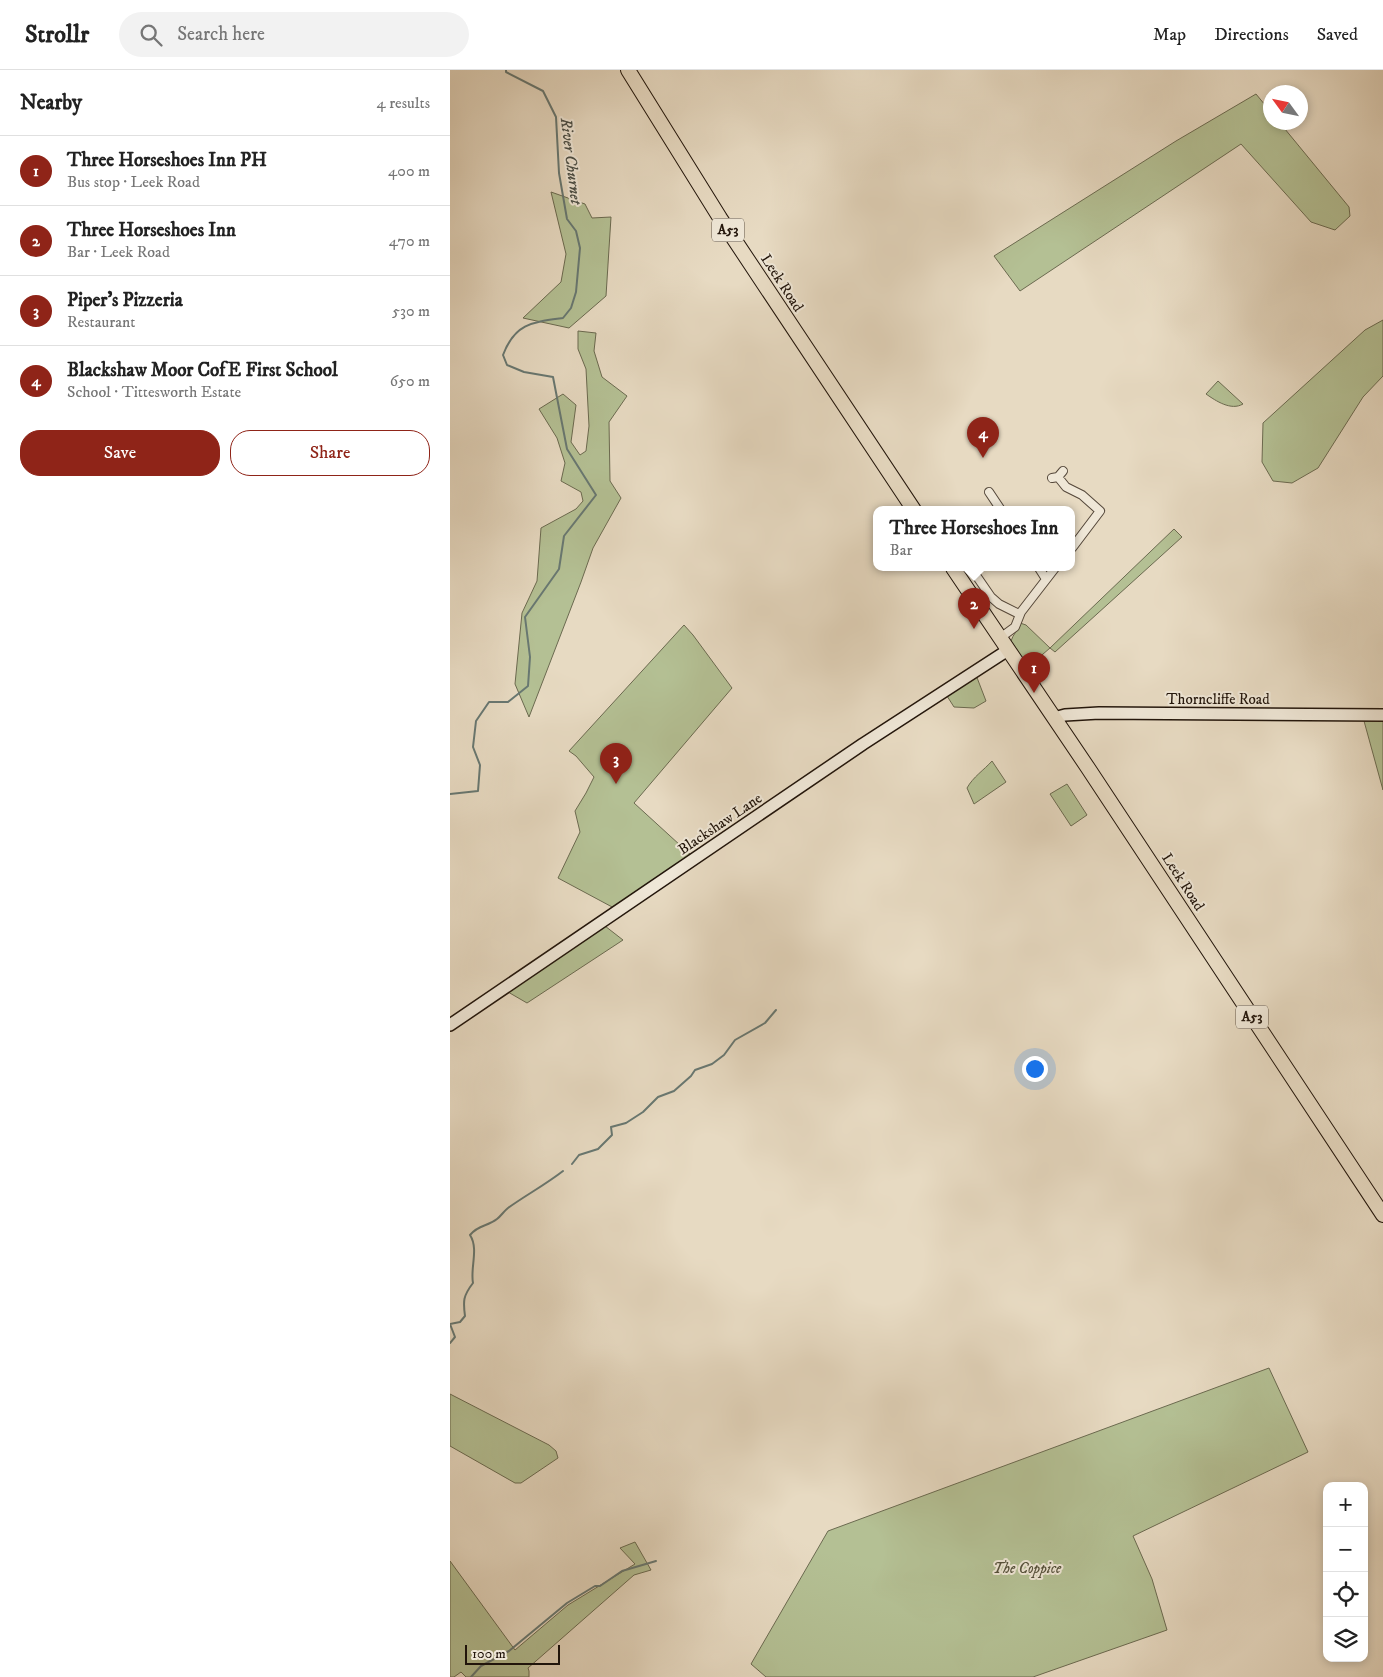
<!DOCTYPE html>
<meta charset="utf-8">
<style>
body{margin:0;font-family:"IM FELL DW Pica",serif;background:#f2f2f2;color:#222}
.controls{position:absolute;right:15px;bottom:15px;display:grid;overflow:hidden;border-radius:10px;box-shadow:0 2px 8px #0003}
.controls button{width:45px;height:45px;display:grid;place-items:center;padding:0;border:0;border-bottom:1px solid #e0e0e0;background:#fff;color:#222;font:25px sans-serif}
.compass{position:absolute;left:813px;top:15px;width:45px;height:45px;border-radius:50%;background:#fff;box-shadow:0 2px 8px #0003;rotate:303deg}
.scale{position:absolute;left:15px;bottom:12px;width:95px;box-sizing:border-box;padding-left:5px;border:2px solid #22150b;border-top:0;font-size:14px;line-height:18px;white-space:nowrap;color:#22150b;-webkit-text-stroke:4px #efe7d7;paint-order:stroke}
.you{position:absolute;left:584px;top:998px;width:18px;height:18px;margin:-12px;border:4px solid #fff;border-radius:50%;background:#1a73e8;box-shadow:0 0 0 8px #1a73e833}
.badge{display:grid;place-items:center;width:32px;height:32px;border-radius:50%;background:#8f2418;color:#fff;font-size:16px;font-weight:700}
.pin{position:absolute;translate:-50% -41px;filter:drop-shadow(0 1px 2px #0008)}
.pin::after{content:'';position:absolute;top:26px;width:18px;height:15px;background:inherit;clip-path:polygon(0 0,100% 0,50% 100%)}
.popup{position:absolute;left:423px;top:436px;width:202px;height:65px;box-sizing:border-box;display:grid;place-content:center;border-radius:10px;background:#fff;filter:drop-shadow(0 1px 4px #0005);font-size:16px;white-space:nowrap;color:#767676}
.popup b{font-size:19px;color:#222}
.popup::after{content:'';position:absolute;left:50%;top:100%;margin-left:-10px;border:10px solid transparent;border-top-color:#fff}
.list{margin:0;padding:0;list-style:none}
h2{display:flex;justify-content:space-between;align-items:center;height:65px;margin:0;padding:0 20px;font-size:21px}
h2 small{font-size:16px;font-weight:400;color:#767676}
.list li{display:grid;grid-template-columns:32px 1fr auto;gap:15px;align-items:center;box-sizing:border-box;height:70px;padding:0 20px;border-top:1px solid #e0e0e0}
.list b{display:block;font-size:19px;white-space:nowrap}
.list p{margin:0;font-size:16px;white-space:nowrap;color:#767676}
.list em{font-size:16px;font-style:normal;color:#767676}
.actions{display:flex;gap:10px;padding:15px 20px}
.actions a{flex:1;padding:11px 0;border:1px solid #8f2418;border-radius:20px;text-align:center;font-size:18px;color:#8f2418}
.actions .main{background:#8f2418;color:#fff}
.icon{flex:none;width:28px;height:28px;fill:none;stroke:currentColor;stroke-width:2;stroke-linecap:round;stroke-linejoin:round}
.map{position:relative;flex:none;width:933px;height:1607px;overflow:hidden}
header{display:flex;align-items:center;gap:30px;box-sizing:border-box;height:70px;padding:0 25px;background:#fff;border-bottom:1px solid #e0e0e0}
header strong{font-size:24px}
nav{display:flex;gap:28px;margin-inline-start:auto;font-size:18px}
.search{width:350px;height:45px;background:#f2f2f2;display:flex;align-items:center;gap:12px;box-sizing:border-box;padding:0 18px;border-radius:28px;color:#767676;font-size:19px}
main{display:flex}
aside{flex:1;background:#fff}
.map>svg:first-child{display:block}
</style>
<header>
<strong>Strollr</strong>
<div class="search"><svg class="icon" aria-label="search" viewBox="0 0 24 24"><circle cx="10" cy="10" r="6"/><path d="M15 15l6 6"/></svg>Search here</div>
<nav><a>Map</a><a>Directions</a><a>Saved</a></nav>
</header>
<main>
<aside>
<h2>Nearby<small>4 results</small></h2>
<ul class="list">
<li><span class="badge">1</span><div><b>Three Horseshoes Inn PH</b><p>Bus stop · Leek Road</p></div><em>400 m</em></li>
<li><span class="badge">2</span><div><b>Three Horseshoes Inn</b><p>Bar · Leek Road</p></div><em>470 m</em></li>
<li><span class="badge">3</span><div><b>Piper's Pizzeria</b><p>Restaurant</p></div><em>530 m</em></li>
<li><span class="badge">4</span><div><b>Blackshaw Moor CofE First School</b><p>School · Tittesworth Estate</p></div><em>650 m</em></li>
</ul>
<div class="actions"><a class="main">Save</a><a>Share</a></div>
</aside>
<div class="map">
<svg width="933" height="1607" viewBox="0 0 933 1607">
<rect width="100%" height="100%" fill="#e7dac2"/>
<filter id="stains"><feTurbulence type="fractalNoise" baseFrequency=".004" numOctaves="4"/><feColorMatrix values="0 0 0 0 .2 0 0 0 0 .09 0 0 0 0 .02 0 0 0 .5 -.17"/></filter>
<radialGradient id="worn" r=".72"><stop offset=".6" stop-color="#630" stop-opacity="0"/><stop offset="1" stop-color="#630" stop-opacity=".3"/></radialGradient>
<path fill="#b4c094" stroke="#6b6a50" d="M806 24 820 41 821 52 830 53 899 137 900 146 885 160 861 152 791 74 570 221 544 186 726 71Z
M101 122 135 134 142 148 161 147 156 226 119 258 73 248 111 212 116 184Z
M933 250V306L913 327 868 398 842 413 823 411 812 392 813 353 915 260Z
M128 261 146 263 144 281 152 307 177 326 159 352 160 411 171 428 143 478 131 512 79 647 65 614 72 543 87 511 91 458 126 439 133 431 131 422 111 411 115 393 107 368 89 339 113 324 126 335 121 372 130 385 136 381 139 356 136 299 128 279Z
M768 311 793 334C781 341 766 331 756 324Z
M724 459 732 467 605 582 600 578 578 597 561 571C563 564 568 561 570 553L576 555 600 578Z
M234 555 243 565 282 618 184 733 242 786 164 838 108 808 130 762 125 741 136 723 144 707 126 686 119 681Z
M526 605 536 631 524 638 504 637 497 626Z
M914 651H933V720Z
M542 691 556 712 524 734 517 718C523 707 534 700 542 691Z
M617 714 637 745 621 756 600 724Z
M155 856 173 870 77 933 58 922Z
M819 1298 858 1382 683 1466 702 1509 717 1560 583 1607H316L301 1594 378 1461Z
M0 1324 99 1375 106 1381 108 1388 71 1413H65L0 1376Z
M185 1472 201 1500 184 1505 78 1598 79 1601V1607H16L11 1602 4 1607H0V1491L65 1580 118 1535 185 1494 170 1478Z"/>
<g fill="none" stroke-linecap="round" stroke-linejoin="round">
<path stroke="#687872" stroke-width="2" d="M0 724 28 721 30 695 23 677 26 651 39 632H58L78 616 80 587 75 547 109 499 114 466 146 425 117 379 103 307 74 302 57 295 53 285C65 253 83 252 113 248L121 238 126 222 130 178 126 161 117 149 109 103 106 47 93 21 56 2V0
M122 1094 129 1085 148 1079 162 1065 161 1057 176 1053 193 1042 208 1027 224 1021 241 1006 245 1000 262 994 274 985 285 970 315 953 326 940
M0 1273 5 1267 0 1254 10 1252 15 1246C13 1231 13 1226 23 1213 20 1198 29 1179 20 1165 29 1154 37 1157 47 1149 51 1146 54 1141 58 1138 76 1125 95 1115 113 1101
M21 1607 31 1596 59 1581 117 1533 145 1516H150L172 1501 206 1491"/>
<g stroke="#534639" stroke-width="10">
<path id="street" d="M608 407 616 417 632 425 650 441 622 478
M602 408 608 407 613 401
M539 422 551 440
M521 498 541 527 549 534 569 544
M589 498 596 509
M550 568 565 557 571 542 605 498"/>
</g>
<g stroke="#22150b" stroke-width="14">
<path id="secondary" d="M604 648 615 645 649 643 933 645
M0 955 413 674 558 580"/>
</g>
<g stroke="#22150b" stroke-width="16">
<path id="highway" d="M178 0 270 148 464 440
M503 498 638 698 933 1145"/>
</g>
<use href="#street" stroke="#efe7d7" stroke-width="8"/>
<use href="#secondary" stroke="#efe7d7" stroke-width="11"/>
<use href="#highway" stroke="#e7dac2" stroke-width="14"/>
</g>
<g text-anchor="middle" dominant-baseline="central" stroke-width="4" stroke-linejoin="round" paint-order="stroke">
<g fill="#efe7d7" stroke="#605448" stroke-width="1">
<rect x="262" y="148.5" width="32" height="23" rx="4"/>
<rect x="786" y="935.5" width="32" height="23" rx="4"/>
</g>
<g font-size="14" font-weight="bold" fill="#22150b">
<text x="278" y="160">A53</text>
<text x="802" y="947">A53</text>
</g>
<g font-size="15" fill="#22150b" stroke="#efe7d7">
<text transform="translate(332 213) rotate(57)">Leek Road</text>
<text x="768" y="629">Thorncliffe Road</text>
<text transform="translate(270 754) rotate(-34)">Blackshaw Lane</text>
<text transform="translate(733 812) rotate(57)">Leek Road</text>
</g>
<g font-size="15" font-style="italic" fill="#55513b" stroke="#efe7d7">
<text x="577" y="1498">The Coppice</text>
</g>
<g font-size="16" font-style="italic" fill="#4b4f47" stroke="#efe7d7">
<text transform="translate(121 91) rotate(83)">River Churnet</text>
</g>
</g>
<rect width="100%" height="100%" filter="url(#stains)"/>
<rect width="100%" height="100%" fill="url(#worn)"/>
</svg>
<div class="controls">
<button>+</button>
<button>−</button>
<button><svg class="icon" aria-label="locate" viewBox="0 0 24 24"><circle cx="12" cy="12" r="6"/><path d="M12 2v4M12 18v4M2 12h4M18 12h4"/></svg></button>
<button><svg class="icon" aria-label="layers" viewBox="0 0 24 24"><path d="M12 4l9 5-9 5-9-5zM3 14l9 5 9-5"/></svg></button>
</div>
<svg class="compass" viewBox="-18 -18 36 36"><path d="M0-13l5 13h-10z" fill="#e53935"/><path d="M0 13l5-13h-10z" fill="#767676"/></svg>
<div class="scale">100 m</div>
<div class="you"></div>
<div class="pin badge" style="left:584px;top:623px">1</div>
<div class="pin badge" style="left:524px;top:559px">2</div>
<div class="popup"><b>Three Horseshoes Inn</b>Bar</div>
<div class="pin badge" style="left:166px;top:714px">3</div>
<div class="pin badge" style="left:533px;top:388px">4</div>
</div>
</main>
